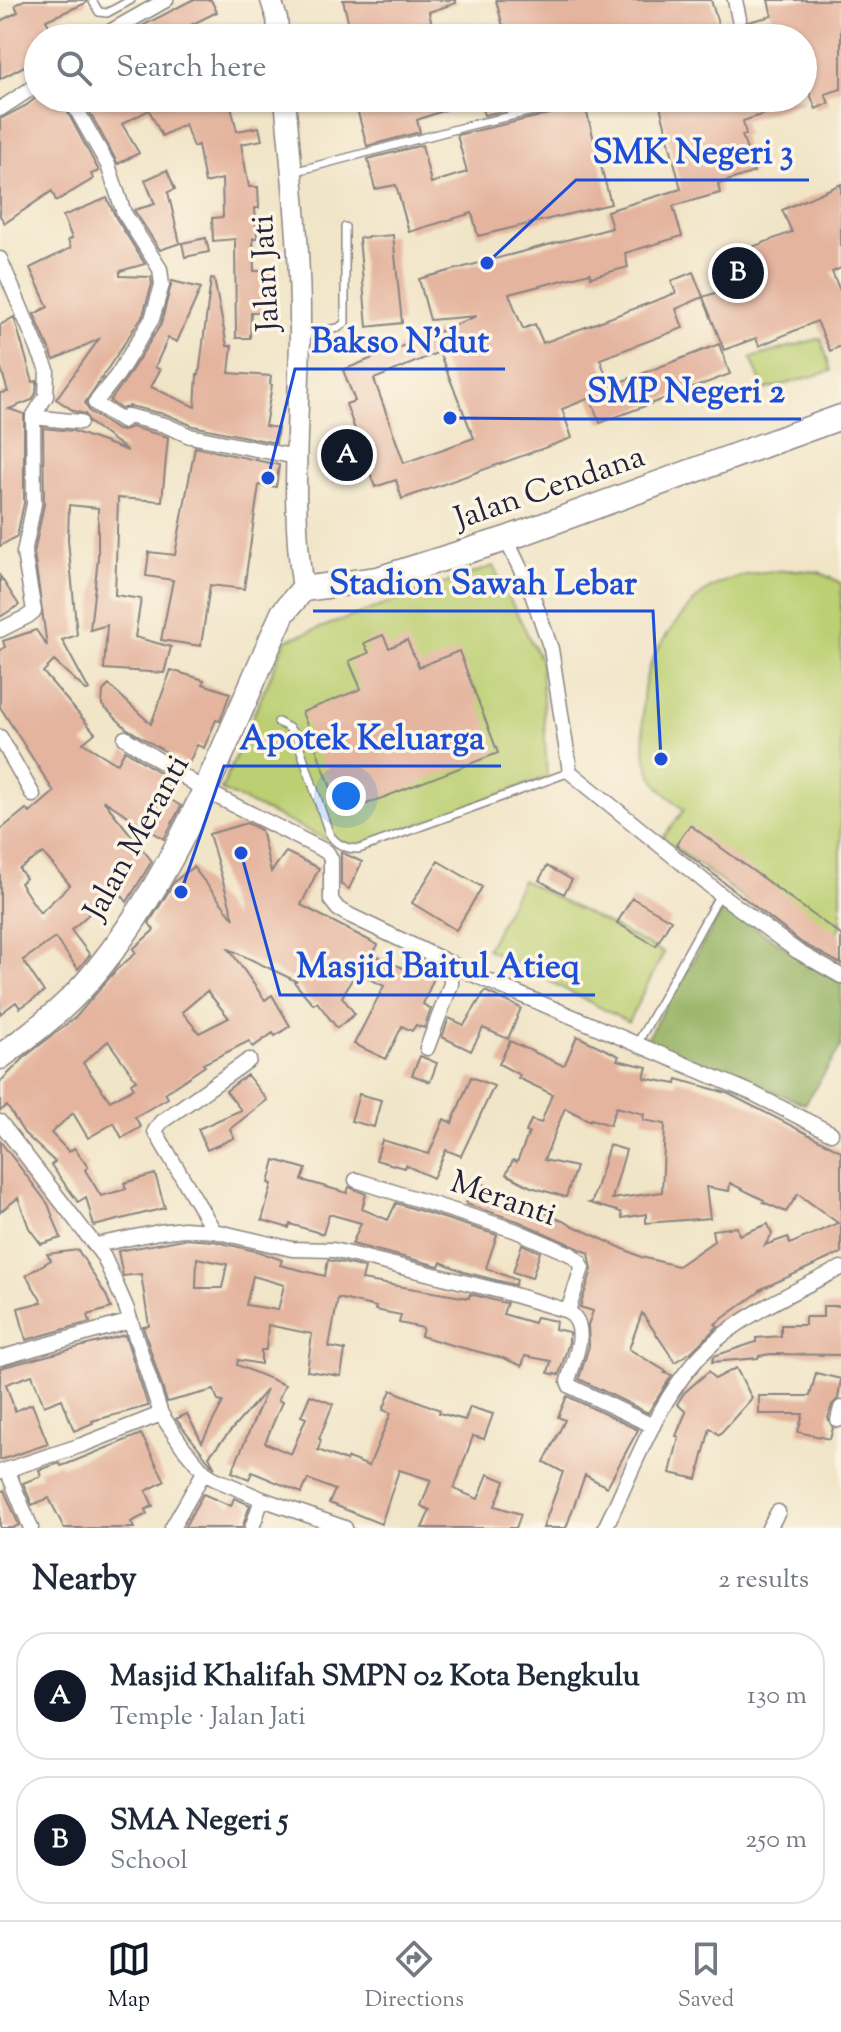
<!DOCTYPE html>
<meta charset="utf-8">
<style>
body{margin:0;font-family:"Sorts Mill Goudy",serif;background:#f2f2f3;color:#1f2937}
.you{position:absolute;left:346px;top:796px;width:28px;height:28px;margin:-20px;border:6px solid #fff;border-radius:50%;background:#1a73e8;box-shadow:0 0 0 12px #1a73e833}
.badge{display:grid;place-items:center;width:52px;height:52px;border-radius:50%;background:#111827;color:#fff;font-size:26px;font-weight:700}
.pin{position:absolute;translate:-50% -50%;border:4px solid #fff;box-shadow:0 2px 8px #0006}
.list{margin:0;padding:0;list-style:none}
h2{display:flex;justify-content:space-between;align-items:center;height:104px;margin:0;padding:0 32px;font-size:34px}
h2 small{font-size:26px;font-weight:400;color:#747a83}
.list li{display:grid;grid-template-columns:52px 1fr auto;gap:24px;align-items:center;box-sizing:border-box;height:128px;margin:0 16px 16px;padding:0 16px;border:2px solid #e0e1e3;border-radius:32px}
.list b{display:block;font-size:30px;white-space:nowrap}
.list p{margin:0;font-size:26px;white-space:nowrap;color:#747a83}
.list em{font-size:26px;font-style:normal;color:#747a83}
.icon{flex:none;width:44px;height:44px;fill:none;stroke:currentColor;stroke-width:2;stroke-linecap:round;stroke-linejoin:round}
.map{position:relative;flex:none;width:841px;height:1528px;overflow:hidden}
.search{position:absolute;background:#fff;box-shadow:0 2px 6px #0004;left:24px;right:24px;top:24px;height:88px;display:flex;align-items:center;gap:20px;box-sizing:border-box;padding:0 28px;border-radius:44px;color:#747a83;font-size:30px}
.sheet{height:392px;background:#fff}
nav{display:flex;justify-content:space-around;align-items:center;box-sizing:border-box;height:112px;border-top:2px solid #e0e1e3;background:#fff;font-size:22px;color:#747a83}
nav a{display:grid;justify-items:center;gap:4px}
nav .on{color:#111827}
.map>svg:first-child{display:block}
</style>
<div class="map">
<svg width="841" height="1528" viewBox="0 0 841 1528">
<rect width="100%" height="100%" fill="#fcf5e5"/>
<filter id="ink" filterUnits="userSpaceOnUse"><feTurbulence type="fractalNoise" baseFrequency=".0125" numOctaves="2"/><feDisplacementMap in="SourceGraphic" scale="16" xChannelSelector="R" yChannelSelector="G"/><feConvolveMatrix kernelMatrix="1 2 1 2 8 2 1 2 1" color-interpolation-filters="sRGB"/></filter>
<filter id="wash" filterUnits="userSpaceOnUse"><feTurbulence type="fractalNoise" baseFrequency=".006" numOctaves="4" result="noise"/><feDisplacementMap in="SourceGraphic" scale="32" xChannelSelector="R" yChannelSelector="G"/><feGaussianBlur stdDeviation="1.8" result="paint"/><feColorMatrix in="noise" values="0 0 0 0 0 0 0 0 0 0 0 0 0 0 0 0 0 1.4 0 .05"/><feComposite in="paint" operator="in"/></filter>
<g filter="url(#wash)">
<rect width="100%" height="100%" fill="#f1e5c8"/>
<path fill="#bccf72" stroke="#6f7856" stroke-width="2" d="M821 338 831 371 764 390 751 358Z
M493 566 541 661 547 777 349 850 221 790 286 640Z
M795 570 819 572 841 583V927L820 954 662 838 684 810C674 801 661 792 654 779 646 767 645 752 644 738 639 689 645 661 676 623 685 612 694 599 706 591 732 574 764 571 795 570Z
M522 880 664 953 628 1022 487 949Z"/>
<path fill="#95b264" stroke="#5c6a50" stroke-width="2" d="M724 908 841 982V1047L805 1104 645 1041Z"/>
<g id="blocks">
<path fill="#e4b49e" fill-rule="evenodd" d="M24 0H86V3L46 20 55 38H38V59L0 79V21L18 12 15 5Z
M192 0H211L217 12 165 38H119Z
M343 0H456V3L429 12 435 38H352Z
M496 0H711L720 30 732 26 742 29 748 22 772 16 768 0H841V89L825 94 829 103 816 109 803 76V38H506Z
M38 96V98H60L99 171 91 174 93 179 56 201 52 191 5 223 0 216V119L27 105Z
M82 98H171L172 103 182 98H229L237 131 259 127 262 140 241 144 249 187H258L259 208H255L257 238H253L254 271H273L274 312H251L250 338H236L235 239 213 241 212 218 223 217 222 179 205 183 198 145 193 147 185 124 162 136 149 110 122 124 139 153 118 164Z
M354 98H467L468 102 417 120 420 132 367 146Z
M478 98H562L484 115Z
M658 98H803V101L743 121 746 135H742L754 172 718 184 720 193 673 206 682 236 625 253 628 267 591 277 590 273 509 294 523 329 535 324 543 343 676 293 671 281 693 272 703 297 676 309 683 328 600 359 610 386 719 344 730 374 600 423 590 398 562 409 572 438 402 499 396 480 375 487 346 404 355 401 343 370 477 316 430 320 419 279 612 228 607 211 681 189ZM439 352 474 438 404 463 374 379Z
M585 106 611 204 478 236 472 213 409 232 396 185 375 189 368 159 422 145 431 183 467 172 457 135Z
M167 170 175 189 168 192 180 243 160 250 134 210 155 204 145 180Z
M841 184V268L832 272 841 293V346L830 351 817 321 759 346 756 338 724 350 703 297 750 281 739 252 792 232 782 210Z
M107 198 116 218 145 264 120 271V276L151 277 152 284 143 315 85 403 89 411 117 430 123 431 131 427 168 437 162 501 118 498 115 595 141 599 135 637 171 647 164 673 104 669 107 625 90 630 98 558V508L69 505 68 540 77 635 62 640 89 690 87 691 54 661 43 672 95 733 83 743 117 764 125 750 172 781 163 795 181 806 164 839 103 800 152 861 127 902 118 890 87 912 89 914 71 930 90 955 78 969 55 938 23 960 44 992 20 1008 16 1002 0 1014V830L26 809 30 813 54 792 0 707V650L5 647 3 641 36 630 47 646 34 553 44 504 43 428 73 431 128 451 90 423 85 414 74 411 56 399 99 339 54 360 34 314 48 307 30 268 71 248 68 240 72 238 63 216ZM43 853 70 885 40 913 20 883 26 878 19 869Z
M393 235 402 323 367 327 359 238Z
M206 238 209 252 185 257 182 243Z
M211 279H214L227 346H232L229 373 271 376 270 384 272 385 265 426 278 428 276 443 193 426 168 415 130 406 121 409 110 401 126 379 161 324 172 281 201 288 177 342 168 338 155 367 160 370 151 387 195 407 197 375H199Z
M14 317 33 382 37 381 36 393 32 400 9 409 24 414V503L17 536 0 546V393L8 392 0 365V325Z
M195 447 279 465 276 487 259 485 244 589 210 585 201 646 161 640 173 580 146 576 149 552 175 555Z
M0 576 19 605 0 617Z
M383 635 389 648 407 640 419 667 459 651 498 753 341 814 302 712 361 689 349 661 369 653 364 643Z
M171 670 204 680 203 684 230 693 220 721 216 720 204 748 197 745 188 765 126 728 102 705 103 691 109 685 151 724Z
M247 823 261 830 271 872 286 852 319 868 301 905 378 945 373 954 415 974 418 966 436 973 423 1004 431 1009 424 1028 416 1025 412 1031 402 1026 386 1059 354 1044 384 986 356 972 342 997 355 1014 337 1028 317 1002 313 1004 294 982 296 981 229 949 265 1000 272 995 290 1026 275 1036 273 1033 253 1047 249 1041 203 1064 205 1066 165 1093 168 1098 135 1117 141 1127 122 1138 114 1123 88 1138 73 1113 51 1133 69 1152 74 1148 88 1167 85 1170 101 1196 126 1189 124 1183 155 1174 165 1208 94 1226 86 1197 78 1202 51 1165 55 1162 24 1133 7 1106 0 1111V1082L27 1055 76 1017 116 970 136 953 133 949 154 930 149 923 175 881 193 867 234 919 209 834ZM207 991 229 1018 199 1033 182 1012ZM108 1041 136 1080 131 1083 134 1088 110 1101 83 1063Z
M690 825 841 935V964L802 943 676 845Z
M341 852 362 862 349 889 341 885Z
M438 861 482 887 456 930 412 903Z
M547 866 572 880 564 894 539 880Z
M632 898 671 920 656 946 617 923Z
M485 991 521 1008 508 1039 483 1028 471 1051 442 1037 449 1018 464 1025Z
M577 1036 619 1056 617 1060 647 1067 644 1078 676 1084 677 1079 727 1093 841 1151V1253L759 1290H762L715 1324 718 1326 691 1352 675 1362 642 1313 629 1349 667 1372 665 1373 672 1375 648 1413 579 1379 589 1346 588 1325 593 1311 580 1307 592 1270 589 1253 518 1221 466 1204 475 1180 500 1192 496 1203 523 1212 526 1204 641 1257 678 1266 714 1241 712 1230 737 1227 739 1235 768 1224 772 1234 765 1245 788 1237 790 1244 838 1223 798 1194 786 1212 763 1202 764 1200 730 1183 729 1191 706 1187 710 1218 646 1223V1214L622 1218 621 1212 589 1203 592 1202 609 1145 626 1150 612 1199 662 1192 665 1124 643 1120 644 1114 616 1107 610 1125 591 1119 590 1121 565 1108 544 1160 576 1167 566 1197 531 1187 506 1174 513 1160 517 1162 529 1133 526 1132 531 1120 541 1123 552 1094 518 1078 520 1075 499 1064 510 1041 562 1065 565 1064Z
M420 1056 437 1063 430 1082 412 1075Z
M247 1075 267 1100 230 1129 234 1138 207 1150 198 1129 241 1110 226 1091Z
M471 1077 494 1086 461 1156 446 1150 433 1178 405 1165 404 1168 376 1160 382 1140 429 1154 444 1119 452 1123Z
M359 1094 381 1100 374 1127 351 1121Z
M0 1141 48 1204 61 1238 41 1244 29 1228 18 1198 0 1212Z
M275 1160 306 1169 302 1180 347 1193 349 1187 366 1194 362 1209 388 1220 396 1203 497 1235 486 1268 517 1280 515 1285 464 1272 441 1262 439 1266 352 1244 361 1223 329 1214 323 1234 290 1224 289 1228 262 1220 272 1184 269 1183Z
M184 1239 213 1241 260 1252 282 1260 280 1265 325 1276 328 1260 344 1263 365 1268 362 1280 456 1296 469 1298 470 1294 501 1302 507 1303 503 1314 534 1323 536 1317 556 1321 555 1329 569 1332V1342L559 1375 548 1373 551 1361 525 1356 522 1366 503 1358 448 1344 421 1336 423 1328 399 1323 401 1315 375 1310 376 1307 338 1298 329 1347 345 1350 341 1376 307 1371 312 1334 268 1325 266 1350H261V1364L238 1360 237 1365 285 1385 278 1400 282 1402 265 1443 291 1454 306 1418 301 1416 310 1395 333 1404 319 1439 321 1440 318 1450 346 1461 348 1458 369 1466 391 1413 383 1410 391 1390 440 1410 439 1413 465 1420 470 1407 493 1414 484 1439 473 1436 454 1489 478 1499 488 1474 505 1481 495 1506 521 1514 516 1528H422L430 1510 421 1506 431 1480 399 1470 381 1524 329 1503 335 1490 308 1479 302 1493 252 1472 249 1479 232 1472 267 1389 209 1456 215 1468 211 1464 176 1419 187 1414 202 1442 223 1402 218 1401 214 1390 167 1402 143 1327 149 1326 141 1274 123 1276 118 1251ZM197 1258 227 1264 222 1288H196ZM253 1276 284 1285 278 1310 246 1305Z
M522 1244 540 1252 532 1278 513 1272Z
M78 1250 107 1297 111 1308 88 1315 90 1322 26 1340 18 1308 42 1302 26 1275 51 1260 47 1254Z
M823 1306H841V1355L771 1354 759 1356 758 1358 712 1362 714 1356 756 1342V1338L781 1336V1325H805V1317H823Z
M125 1335 148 1406 92 1421 93 1423 74 1431 62 1399 44 1406 32 1375 6 1384 15 1411 32 1404 48 1444 0 1460V1368Z
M736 1368 752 1398 719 1435 710 1428 697 1479 670 1473 679 1437 676 1436 686 1412 677 1404 684 1393 709 1371 715 1379Z
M816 1373 841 1379 838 1399 832 1405 828 1418 833 1428 830 1439 798 1432 803 1414H759V1396H810Z
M567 1396 638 1430 607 1487 585 1475 566 1528H543L563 1472 544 1462 565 1420 558 1417Z
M141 1434 165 1481 146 1491 153 1506 145 1510 147 1514 131 1522 134 1528H64L49 1498 32 1505 23 1483 41 1476 39 1470 60 1463 61 1466 67 1464Z
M4 1490 19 1525 13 1528H0V1492Z
M203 1494 231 1506 234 1498 250 1505 242 1528H184Z"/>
</g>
</g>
<g filter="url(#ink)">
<use href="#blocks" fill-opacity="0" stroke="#8a8482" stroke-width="2"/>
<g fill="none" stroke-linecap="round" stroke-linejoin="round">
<g stroke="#8a8482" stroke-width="10">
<path id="lane" d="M92 0 99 12 107 13 131 0
M293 172 475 124 583 100
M303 333 338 328 345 323V227
M278 722 289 728 296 736 329 833C335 844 346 849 359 849L570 772
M637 1044 720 894"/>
</g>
<g stroke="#8a8482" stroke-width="17">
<path id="street" d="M735 0 739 19
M99 38 166 0
M70 98 108 165 124 213 160 269 162 285 152 319 118 374 95 403 122 421 128 416 165 425 190 436 296 457
M0 109 38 84
M0 259 47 370 46 396 33 417 34 504 24 553 34 611 28 616 0 630
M33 417 80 422
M506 539 531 591 551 649 570 772 720 894 797 951 841 976
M0 737 33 795
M125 738 204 790 327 852 331 859V900L338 909 351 916 479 977 752 1093 831 1133
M427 1048 451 984V963
M0 1122 104 1257 126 1307 161 1414 183 1447 204 1472 213 1478 262 1499 345 1528
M356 1180 514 1230 570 1254 580 1262 582 1268 568 1311
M214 1231 155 1131 161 1122 249 1060
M96 1245 159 1232 184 1229 214 1231 292 1249 333 1250 504 1292 568 1311C591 1328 574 1358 568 1381L570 1386 653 1426
M0 1358 131 1321
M838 1420 841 1408
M7 1470 31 1528
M0 1472 82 1445 161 1414
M172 1528 204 1472
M252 1528 262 1499
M605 1528C635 1467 658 1395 709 1347 741 1316 801 1288 841 1268
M769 1528 778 1512"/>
</g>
<g stroke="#8a8482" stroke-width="23">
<path id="secondary" d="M271 0 277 19 279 38
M285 98C292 176 301 256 300 334 299 420 290 505 303 589"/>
</g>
<g stroke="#8a8482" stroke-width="27">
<path id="primary" d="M0 1057C31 1034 62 1011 87 982 178 877 226 739 283 613L303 589 378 579 506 539 841 417"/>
</g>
<use href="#lane" stroke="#fff" stroke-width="7"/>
<use href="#street" stroke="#fff" stroke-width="14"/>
<use href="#secondary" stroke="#fff" stroke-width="20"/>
<use href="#primary" stroke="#fff" stroke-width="24"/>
</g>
</g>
<g text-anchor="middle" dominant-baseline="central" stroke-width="7" stroke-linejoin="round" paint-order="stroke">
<g font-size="32" fill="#22223b" stroke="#fcf5e5">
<text transform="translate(267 273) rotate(-93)">Jalan Jati</text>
<text transform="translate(550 489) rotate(-19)">Jalan Cendana</text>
<text transform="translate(138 838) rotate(-61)">Jalan Meranti</text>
<text transform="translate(503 1200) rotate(19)">Meranti</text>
</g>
</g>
<path fill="none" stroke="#1d4ed8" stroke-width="3" d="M487 263L576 180H809M268 478L295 369H505M450 418L571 419H801M661 759L653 611H313M181 892L224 766H501M241 853L280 995H595"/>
<g fill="#1d4ed8" stroke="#fcf5e5" stroke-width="3">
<circle cx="487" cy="263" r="8"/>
<circle cx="268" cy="478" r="8"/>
<circle cx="450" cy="418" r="8"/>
<circle cx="661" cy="759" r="8"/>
<circle cx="181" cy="892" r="8"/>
<circle cx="241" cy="853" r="8"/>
</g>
<g font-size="34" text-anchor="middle" font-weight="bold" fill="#1d4ed8" stroke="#fcf5e5" stroke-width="7" stroke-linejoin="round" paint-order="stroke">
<text x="693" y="163">SMK Negeri 3</text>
<text x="400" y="352">Bakso N'dut</text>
<text x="686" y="402">SMP Negeri 2</text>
<text x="483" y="594">Stadion Sawah Lebar</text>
<text x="362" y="749">Apotek Keluarga</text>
<text x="438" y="977">Masjid Baitul Atieq</text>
</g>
</svg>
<div class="you"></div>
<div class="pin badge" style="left:347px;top:455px">A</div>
<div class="pin badge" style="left:738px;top:273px">B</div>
<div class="search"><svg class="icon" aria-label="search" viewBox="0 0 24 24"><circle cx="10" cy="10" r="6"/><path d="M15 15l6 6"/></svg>Search here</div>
</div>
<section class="sheet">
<h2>Nearby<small>2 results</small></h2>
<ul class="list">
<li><span class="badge">A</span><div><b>Masjid Khalifah SMPN 02 Kota Bengkulu</b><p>Temple · Jalan Jati</p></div><em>130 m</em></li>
<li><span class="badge">B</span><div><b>SMA Negeri 5</b><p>School</p></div><em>250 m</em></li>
</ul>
</section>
<nav>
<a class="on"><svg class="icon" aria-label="map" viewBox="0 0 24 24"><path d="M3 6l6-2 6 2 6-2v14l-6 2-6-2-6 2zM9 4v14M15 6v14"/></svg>Map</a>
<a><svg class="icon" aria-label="directions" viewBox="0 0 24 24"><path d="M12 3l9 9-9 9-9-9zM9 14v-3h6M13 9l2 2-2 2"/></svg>Directions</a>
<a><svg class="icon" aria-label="saved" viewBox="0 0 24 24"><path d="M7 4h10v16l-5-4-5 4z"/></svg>Saved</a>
</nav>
